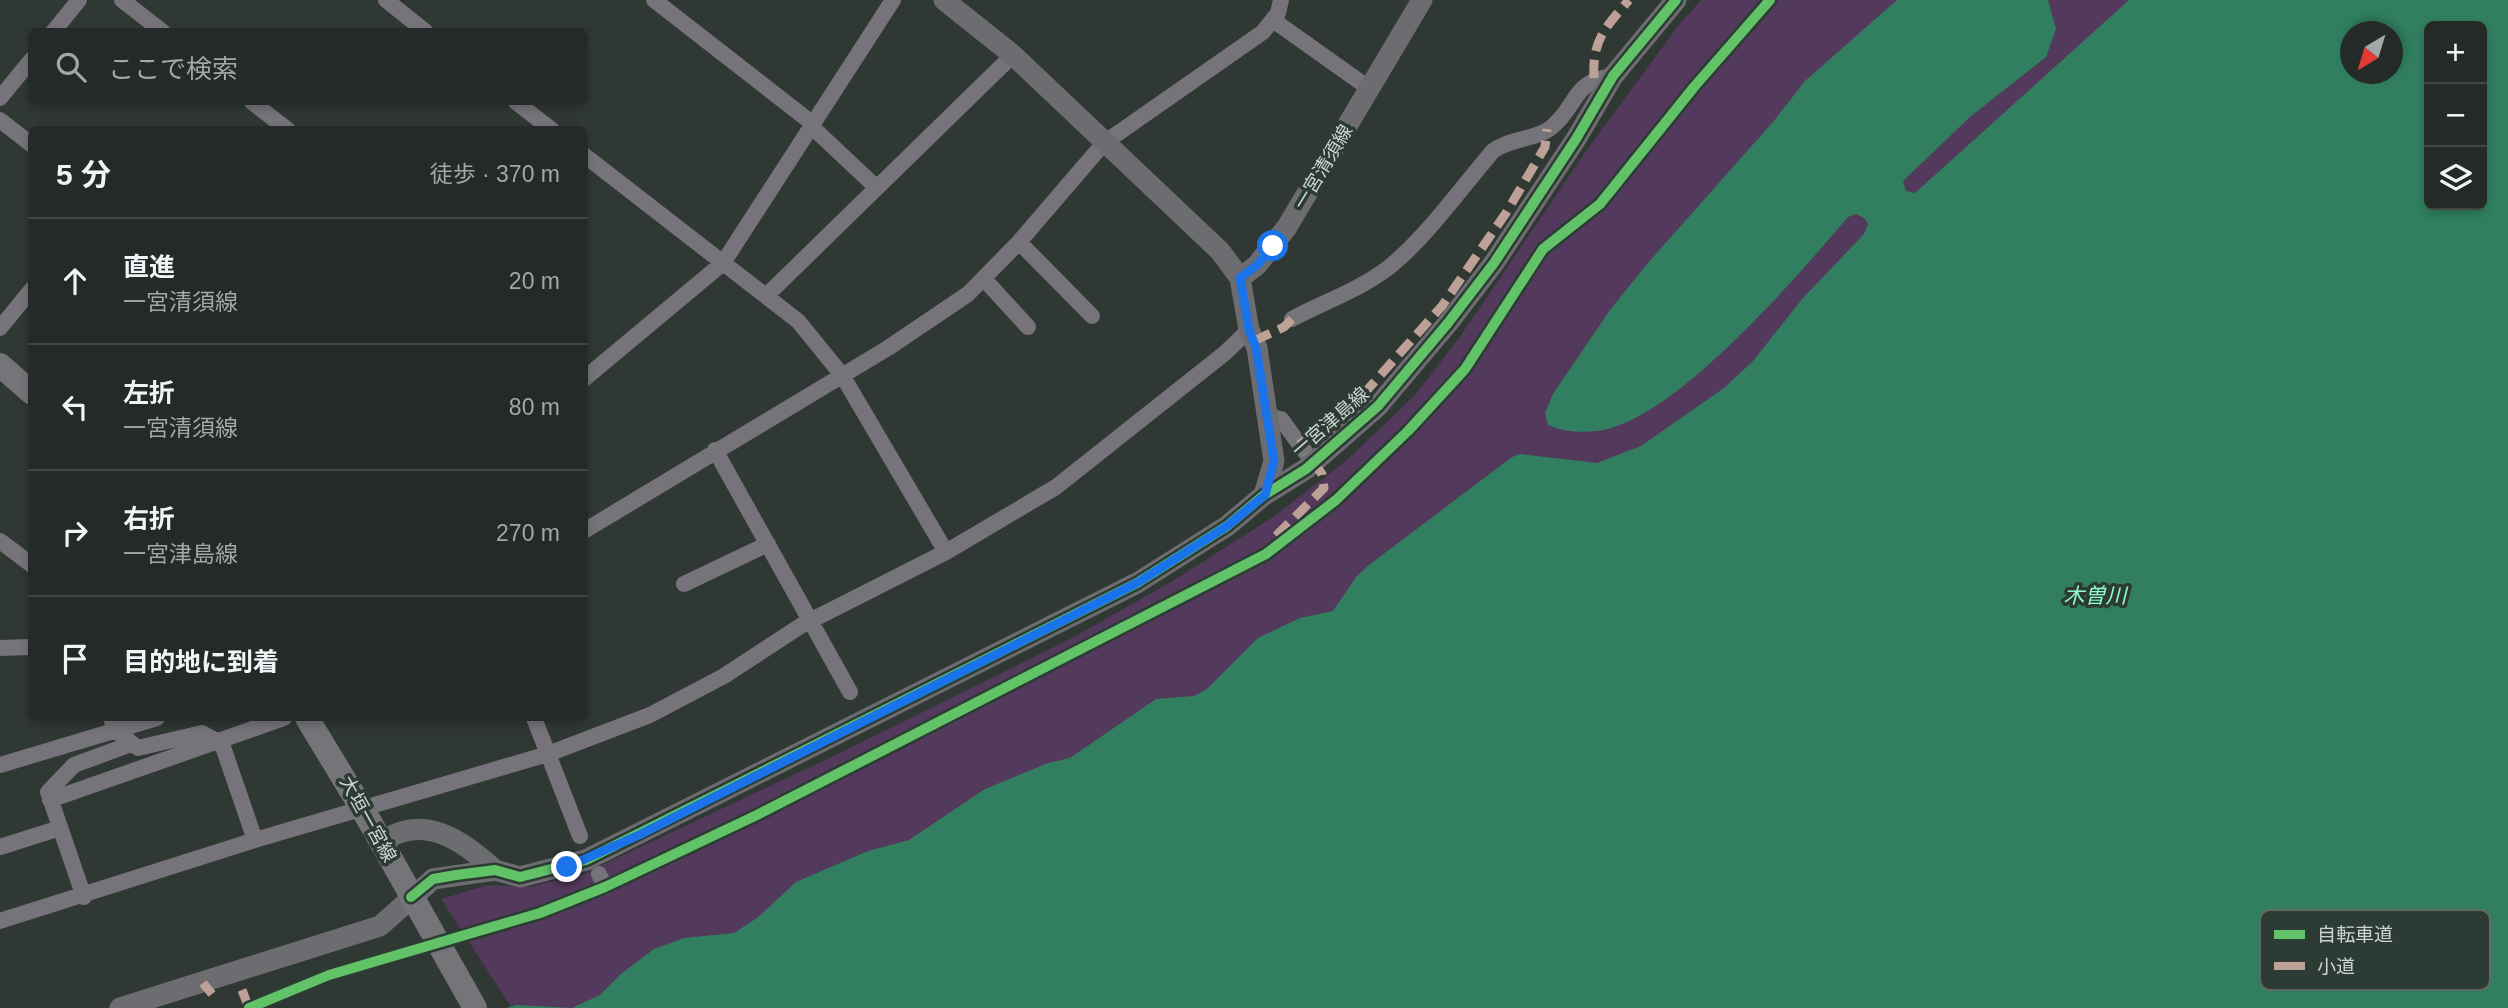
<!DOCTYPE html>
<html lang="ja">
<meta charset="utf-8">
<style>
body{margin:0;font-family:Helvetica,"Noto Sans JP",sans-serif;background:#303633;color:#f1f3f6}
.controls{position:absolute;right:21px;top:21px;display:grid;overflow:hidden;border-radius:10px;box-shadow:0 4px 10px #0003}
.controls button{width:63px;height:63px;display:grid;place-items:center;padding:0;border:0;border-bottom:2px solid #414644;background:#242a27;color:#f1f3f6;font:35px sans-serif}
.compass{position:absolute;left:2340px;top:21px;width:63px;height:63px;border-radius:50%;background:#242a27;box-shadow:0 4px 10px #0003;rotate:218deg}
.stop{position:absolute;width:21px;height:21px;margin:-16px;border:5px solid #1a73e8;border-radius:50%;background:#fff}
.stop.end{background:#1a73e8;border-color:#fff;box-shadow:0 2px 7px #0008}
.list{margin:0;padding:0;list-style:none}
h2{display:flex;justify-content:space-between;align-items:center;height:91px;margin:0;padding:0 28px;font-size:30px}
h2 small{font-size:23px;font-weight:400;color:#a3a7a7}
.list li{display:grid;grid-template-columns:46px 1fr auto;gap:21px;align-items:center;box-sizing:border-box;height:126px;padding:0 28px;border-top:2px solid #414644}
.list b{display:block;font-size:26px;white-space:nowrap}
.list p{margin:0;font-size:23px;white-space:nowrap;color:#a3a7a7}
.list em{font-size:23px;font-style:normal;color:#a3a7a7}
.icon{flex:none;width:38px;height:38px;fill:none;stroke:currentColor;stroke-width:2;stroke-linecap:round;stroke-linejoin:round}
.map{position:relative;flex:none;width:2508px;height:1008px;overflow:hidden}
.search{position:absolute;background:#242a27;box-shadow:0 4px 10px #0003;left:28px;top:28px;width:560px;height:77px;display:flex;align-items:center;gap:18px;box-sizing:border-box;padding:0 24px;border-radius:10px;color:#a3a7a7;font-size:26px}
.panel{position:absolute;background:#242a27;box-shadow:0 4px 10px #0003;left:28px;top:126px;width:560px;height:595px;border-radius:10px}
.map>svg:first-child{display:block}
</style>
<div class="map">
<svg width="2508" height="1008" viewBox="0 0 2508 1008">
<rect width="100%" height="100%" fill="#303834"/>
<path fill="#53395c" d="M1701 0H2146L1933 197 1855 208 1867 215 1872 234 1755 389 1277 656 774 925 578 1008H512L441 899 488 885 530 887 581 875 840 753 1072 638 1171 582 1273 517 1345 462 1416 394 1459 338 1587 150 1678 26Z"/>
<path fill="#317f60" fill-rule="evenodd" d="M1897 0H2048L2056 29 2046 57 1971 116 1903 181 1906 191 1915 193 2129 0H2508V1008H506L516 1005 572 1008 600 995 622 973 654 949 684 938 734 933 757 918 796 882 868 851 909 840 985 789 1048 763 1070 758 1156 699 1194 696 1207 689 1258 638 1300 618 1333 611 1356 577 1369 565 1512 457 1520 454 1597 463 1641 446 1724 388 1753 361 1803 298 1864 234 1868 224 1864 218 1856 214 1848 217C1798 276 1684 408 1611 428 1592 434 1566 433 1548 425L1545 413 1553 394 1610 310 1647 264 1773 122 1805 81ZM2429 26H2482V205H2429ZM2350 32H2392V74H2350Z"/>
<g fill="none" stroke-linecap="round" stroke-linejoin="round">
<path stroke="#76737a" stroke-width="16" d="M122 0 163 32
M386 0 426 32
M654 0 812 123
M1273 20 1370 89
M53 32 79 0
M0 98 32 59
M252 102 288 130
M516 102 552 130
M0 120 32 145
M811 126 877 188
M584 155 798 321 842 375 946 552
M1019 242 1092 316
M985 280 1028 327
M766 296 1013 55
M1292 319C1324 302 1359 290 1388 268 1426 238 1461 188 1493 151 1512 137 1538 140 1553 126 1578 104 1573 81 1613 76
M0 328 32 289
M584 379 723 263 893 0
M1267 416 1281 419 1306 453
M715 450 850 692
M584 531 888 348 968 294 1019 242 1104 143 1263 32 1278 13 1281 0
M0 541 32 565
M684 584 768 544
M0 648 32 647
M111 718 115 730 138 748 202 733 222 744 255 840
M534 718 580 836
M0 765 157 718
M50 800 284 718
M0 847 60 828
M599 874 605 887
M84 897 48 792 74 765 131 744
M0 921 255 840 548 754 650 715 724 676 802 625 946 552 1056 487 1225 353 1249 330"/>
<path stroke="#6d6c70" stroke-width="21" d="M944 0 1013 55 1220 251 1240 278 1249 330 1257 348 1274 461 1264 495
M1240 278 1257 265 1287 227 1422 0
M381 842C424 812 463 841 495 870
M120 1008 380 926 433 879 495 870 520 877 586 860 1137 583 1227 526 1264 495 1306 469 1378 406 1448 323 1494 263 1576 139 1613 76 1676 0"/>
<path stroke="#757478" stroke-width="24" d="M0 365 32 393
M370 822 475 1008"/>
<path stroke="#757478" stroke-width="24" d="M307 718 370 822"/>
<path stroke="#bda197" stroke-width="9" stroke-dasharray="18 9" stroke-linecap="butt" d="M1594 78C1592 40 1605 28 1629 0
M1254 341 1284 327 1292 319
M1299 445 1368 389 1442 306 1506 213 1545 147 1547 129
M1276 536 1324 488 1322 474 1306 453
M203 983 212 994
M242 990 249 1008"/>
<g stroke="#2c3c34" stroke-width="15">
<path id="cycleway" d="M411 897 433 879 456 875 495 870 520 877 586 860 1137 583 1227 526 1264 495 1306 469 1378 406 1448 323 1494 263 1576 139 1613 76 1676 0
M249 1008 329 975 540 913 605 887 757 815 1266 554 1336 500 1408 431 1465 369 1543 249 1600 204 1694 87 1770 0"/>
</g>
<use href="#cycleway" stroke="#61c268" stroke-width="10"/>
</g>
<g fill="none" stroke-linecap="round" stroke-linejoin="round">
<path stroke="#1a73e8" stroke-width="9" d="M567 867 639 835 1137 583 1227 526 1265 495 1274 461 1256 348 1249 330 1240 278 1257 265 1273 246"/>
</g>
<g text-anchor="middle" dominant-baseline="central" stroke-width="7" stroke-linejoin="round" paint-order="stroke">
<g font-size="19" fill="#cdd6d1" stroke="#2c3c34">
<text transform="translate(1323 167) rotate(-59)">一宮清須線</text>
<text transform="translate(1330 422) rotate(-41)">一宮津島線</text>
<text transform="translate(368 819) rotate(61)">大垣一宮線</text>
</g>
<g font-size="21" font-style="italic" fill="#8ffbcb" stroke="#2c3c34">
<text x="2095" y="595">木曽川</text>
</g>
</g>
<rect x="2260" y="910" width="230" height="80" rx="10" fill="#2c3c34" stroke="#5c6a63" stroke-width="2"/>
<rect x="2274" y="930" width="31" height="9" fill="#61c268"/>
<rect x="2274" y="962" width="31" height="8" fill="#bda197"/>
<g font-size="19" fill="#cdd6d1">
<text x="2317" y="941">自転車道</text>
<text x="2317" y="973">小道</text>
</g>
</svg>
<div class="controls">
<button>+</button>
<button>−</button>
<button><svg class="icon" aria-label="layers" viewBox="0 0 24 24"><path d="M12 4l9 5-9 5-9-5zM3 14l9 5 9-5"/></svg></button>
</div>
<svg class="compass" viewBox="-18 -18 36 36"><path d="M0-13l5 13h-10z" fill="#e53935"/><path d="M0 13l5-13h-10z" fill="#a3a7a7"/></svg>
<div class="stop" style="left:1273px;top:246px"></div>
<div class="stop end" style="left:567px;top:867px"></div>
<div class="search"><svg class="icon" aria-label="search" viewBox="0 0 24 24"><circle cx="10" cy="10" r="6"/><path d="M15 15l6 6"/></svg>ここで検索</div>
<section class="panel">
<h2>5 分<small>徒歩 · 370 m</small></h2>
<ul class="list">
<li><svg class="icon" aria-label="ahead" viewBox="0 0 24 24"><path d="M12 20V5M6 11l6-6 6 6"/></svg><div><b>直進</b><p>一宮清須線</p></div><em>20 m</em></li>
<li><svg class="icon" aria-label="left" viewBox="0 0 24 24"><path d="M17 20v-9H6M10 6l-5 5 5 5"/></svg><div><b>左折</b><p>一宮清須線</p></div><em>80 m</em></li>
<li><svg class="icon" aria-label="right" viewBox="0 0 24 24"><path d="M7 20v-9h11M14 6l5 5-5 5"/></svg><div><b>右折</b><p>一宮津島線</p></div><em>270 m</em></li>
<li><svg class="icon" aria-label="arrive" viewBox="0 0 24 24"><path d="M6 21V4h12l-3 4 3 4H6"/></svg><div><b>目的地に到着</b></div></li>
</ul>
</section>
</div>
